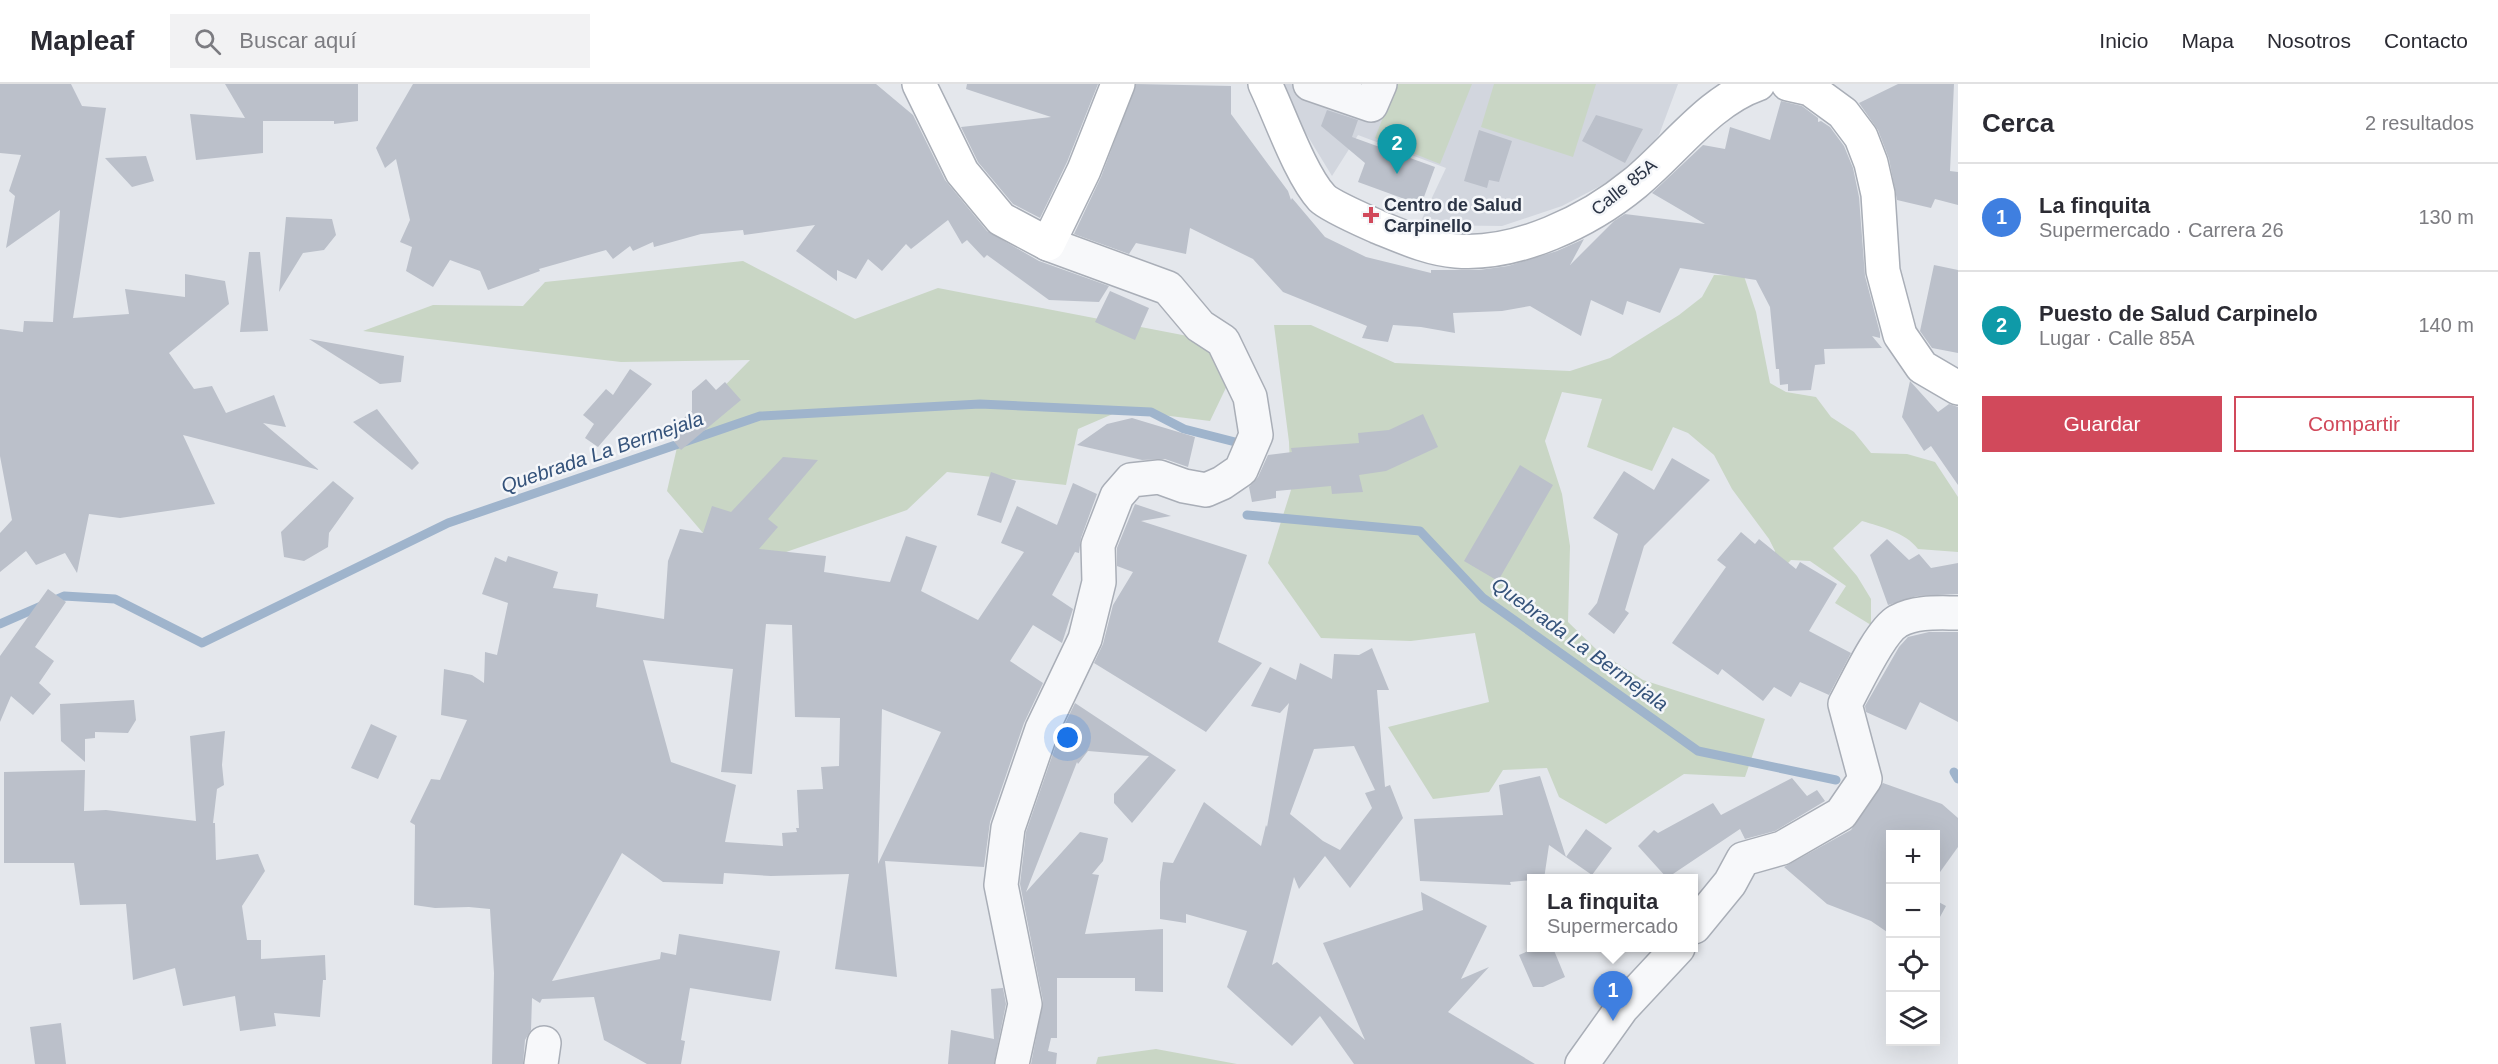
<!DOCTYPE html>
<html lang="es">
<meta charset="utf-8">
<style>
body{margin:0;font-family:Arial,sans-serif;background:#f2f2f3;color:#2b2b33}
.controls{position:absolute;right:18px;bottom:18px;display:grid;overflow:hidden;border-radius:0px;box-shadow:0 6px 24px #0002}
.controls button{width:54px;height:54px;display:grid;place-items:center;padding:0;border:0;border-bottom:2px solid #e1e1e2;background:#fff;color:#2b2b33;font:30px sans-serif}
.you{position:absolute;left:1068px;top:654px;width:21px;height:21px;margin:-15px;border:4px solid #fff;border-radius:50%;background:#1a73e8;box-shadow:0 0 0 9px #1a73e833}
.badge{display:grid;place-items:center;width:39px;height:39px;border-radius:50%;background:#d1495b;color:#fff;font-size:20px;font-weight:700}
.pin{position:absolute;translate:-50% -50px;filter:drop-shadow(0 2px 3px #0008)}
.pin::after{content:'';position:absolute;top:32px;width:21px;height:18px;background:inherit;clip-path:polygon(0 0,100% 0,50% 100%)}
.popup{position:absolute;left:1527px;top:790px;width:171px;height:78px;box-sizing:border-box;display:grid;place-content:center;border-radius:0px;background:#fff;filter:drop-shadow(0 2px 4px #0005);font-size:20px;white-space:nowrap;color:#7c7c81}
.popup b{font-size:22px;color:#2b2b33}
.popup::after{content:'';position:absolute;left:50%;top:100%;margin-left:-12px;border:12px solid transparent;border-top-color:#fff}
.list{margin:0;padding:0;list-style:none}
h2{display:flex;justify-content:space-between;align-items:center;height:78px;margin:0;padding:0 24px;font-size:26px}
h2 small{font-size:20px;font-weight:400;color:#7c7c81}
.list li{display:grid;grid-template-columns:39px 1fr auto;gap:18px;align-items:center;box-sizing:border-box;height:108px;padding:0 24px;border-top:2px solid #e1e1e2}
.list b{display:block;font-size:22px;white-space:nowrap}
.list p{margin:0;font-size:20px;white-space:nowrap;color:#7c7c81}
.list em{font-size:20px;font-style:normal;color:#7c7c81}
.actions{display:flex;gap:12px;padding:18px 24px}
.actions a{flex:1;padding:14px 0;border:2px solid #d1495b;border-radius:0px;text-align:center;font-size:21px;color:#d1495b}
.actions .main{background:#d1495b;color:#fff}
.icon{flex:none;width:33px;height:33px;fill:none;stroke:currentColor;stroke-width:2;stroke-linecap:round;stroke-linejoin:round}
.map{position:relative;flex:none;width:1958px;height:980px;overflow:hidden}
header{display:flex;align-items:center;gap:36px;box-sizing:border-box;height:84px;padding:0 30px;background:#fff;border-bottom:2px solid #e1e1e2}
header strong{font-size:28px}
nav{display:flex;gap:33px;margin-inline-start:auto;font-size:21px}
.search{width:420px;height:54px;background:#f2f2f3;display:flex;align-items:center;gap:15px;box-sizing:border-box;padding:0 21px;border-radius:0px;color:#7c7c81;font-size:22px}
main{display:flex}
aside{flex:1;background:#fff}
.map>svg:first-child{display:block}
</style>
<header>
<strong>Mapleaf</strong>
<div class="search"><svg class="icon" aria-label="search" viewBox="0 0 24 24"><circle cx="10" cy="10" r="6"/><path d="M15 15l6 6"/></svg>Buscar aquí</div>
<nav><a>Inicio</a><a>Mapa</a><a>Nosotros</a><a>Contacto</a></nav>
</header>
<main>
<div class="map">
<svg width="1958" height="980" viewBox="0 0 1958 980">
<rect width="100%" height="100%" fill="#e4e7ec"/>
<path fill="#d2d6de" d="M1276 0H1678L1659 51 1629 87 1562 122 1502 142 1419 141 1446 84 1358 51 1332 92Z"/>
<path fill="#c9d6c5" d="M1396 0H1472L1440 80 1375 54Z
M1494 0H1596L1573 73 1481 43Z
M743 177 855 235 938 204 1198 254 1234 287 1210 337 1122 326 1078 345 1066 401 947 388 907 426 766 475 703 449 667 407 681 346 750 276 621 278 363 247 433 221 523 222 545 198Z
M1714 191 1744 192 1756 228 1770 299 1786 308 1816 313 1831 333 1854 348 1871 369 1907 370 1935 378 1958 413V468L1918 465C1905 448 1881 443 1862 437L1833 464 1857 492 1871 515V541L1835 519 1846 502 1810 477 1791 476 1784 483 1773 476 1775 467 1769 455 1732 405 1714 371 1688 349 1673 343 1652 387 1587 363 1602 315 1562 308 1545 357 1562 410 1570 462 1568 538 1598 567 1643 596 1765 635 1745 693 1684 690 1606 740 1559 713 1547 684 1503 686 1489 708 1433 715 1388 643 1489 618 1475 549 1411 557 1321 554 1268 479 1291 406 1289 358 1274 241H1311L1395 279 1570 287 1610 274 1679 231 1702 213Z
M1156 965 1237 980H1096L1098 973Z"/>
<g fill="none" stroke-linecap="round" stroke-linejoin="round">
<path stroke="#9fb4cc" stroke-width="9" d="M1247 431 1420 447 1483 514 1698 667 1836 696
M0 540 64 512 115 515 202 559 448 439 760 332 980 320 1151 328 1184 345 1247 361
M1954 688 1958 695"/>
</g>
<path fill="#bbc0ca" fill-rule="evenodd" d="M0 0H71L82 22 106 24 73 234 129 230 125 205 185 213V190L225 197 229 220 169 269 194 305 212 302 226 329 274 311 286 343 263 339 319 386 183 351 215 420 120 434 89 430 77 489 65 469 36 481 26 467 0 488V449L12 436 0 372V245L23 248 24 237 53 238 60 126 6 164 15 112 9 107 21 71 0 69Z
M225 0H358V37L334 40V37H263V69L196 76 190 30 245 34Z
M413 0H876L913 31 945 96 987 147 1039 177 1109 202 1099 218 1049 216 987 171 984 174 967 156 962 160 948 136 911 165 906 160 882 187 868 175 856 195 837 186V197L796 167 815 141 744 151 743 146 701 150 654 163 653 158 633 167 630 162 613 175 606 166 539 185 540 187 488 206 480 187 450 176 433 203 406 187 412 163 400 158 410 136 396 75 385 84 376 64Z
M967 0H1098L1067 78 1040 134 1013 120 978 78 961 43 1051 33 966 5Z
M1136 0 1231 2V30L1288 107 1291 116 1292 114 1325 153 1366 173 1431 189V186H1479L1508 182 1557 167 1584 155 1570 181 1614 137 1625 130 1705 140 1652 109 1703 61 1725 65 1730 43 1770 56 1781 17 1802 22 1818 34V38L1821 37 1830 43 1844 62 1853 84 1859 113 1865 192 1880 249V254L1872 252 1882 264 1824 265 1825 280 1815 281 1811 306 1788 307V300L1780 301 1779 285H1776L1770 223 1756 196 1680 184 1660 229 1627 217 1623 231 1591 216 1581 252 1530 222 1502 227 1453 229 1455 249 1421 243 1393 241 1388 258 1362 254 1367 242 1283 208 1253 175 1190 144 1186 170 1136 159 1129 170 1074 150 1101 93Z
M1898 0H1954L1950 87 1958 88V121L1935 115 1931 124 1897 116 1889 75 1878 46 1859 19Z
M1327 26 1358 36 1352 53 1435 83 1421 121 1358 98 1365 79 1321 42Z
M1596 31 1643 45 1625 79 1582 57Z
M1479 46 1512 57 1499 98 1489 96 1487 104 1464 97Z
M146 72 154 97 132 103 105 74Z
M286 133 332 135 336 151 324 166 303 169 279 208Z
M249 168H260L268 247 240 248Z
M1934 181 1958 186V269L1932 264 1920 247Z
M1110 207 1149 224 1135 256 1095 238Z
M309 255 404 272 401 298 380 300Z
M630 285 652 300 598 363 585 354 594 340 583 331 606 305 613 311Z
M706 295 716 306 725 298 741 316 681 366 667 349 692 327V307Z
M1910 297 1938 328 1949 320 1958 323V401L1931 362 1924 367 1902 333Z
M377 325 419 379 412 386 353 338Z
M1423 330 1438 363 1386 387 1359 391 1363 408 1332 410 1331 402 1276 407V414L1252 418 1249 403 1258 393 1268 371 1292 368 1291 364 1359 359 1358 349 1389 346Z
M1132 334 1195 353 1188 383 1165 375 1142 376 1077 361 1107 340Z
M783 373 818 376 768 435 778 443 759 465 826 472 824 488 890 498 906 452 937 462 921 507 978 536 1024 468 1001 459 1017 422 1057 441 1073 399 1097 410 1081 454 1079 469 1075 468 1052 511 1073 525 1062 559 1033 541 1010 577 1043 599 1024 639 990 738 984 783 885 777 897 893 835 885 849 790 771 792 724 789 723 800 663 798 622 769 552 897 660 875 661 868 676 871 679 850 780 867 771 917 690 904 681 956 685 957 681 980H647L604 956 594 913 542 915 540 919 532 914 531 946 525 956 523 980H492L494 889 490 825 469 823 435 824 414 821 415 741 410 738 431 695 440 696 467 636 441 631 444 585 472 591 484 599 485 568 497 571 508 519 482 510 495 473 506 478 508 472 558 488 553 504 598 510 596 523 664 535 668 477 680 445 703 449 712 422 731 428ZM766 540 792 541 795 633 840 634 839 682 821 683 823 705 797 706 799 744H796L797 748 782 749 783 762 725 758 736 701 671 678 643 576 733 585 721 688 752 690ZM882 625 941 648 878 780Z
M1672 374 1710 396 1644 462 1625 526 1629 529 1614 550 1588 530 1597 519 1618 450 1593 434 1624 387 1654 406Z
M1520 381 1553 401 1498 497 1464 477Z
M991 388 1016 397 1001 439 977 431Z
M333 397 354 414 329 449 328 463 304 477 284 473 281 448Z
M1135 420 1171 432 1141 437 1247 471 1218 558 1262 579 1206 648 1094 579 1103 560 1113 521 1133 488 1117 482V464Z
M1741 448 1755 460 1759 455 1796 485 1800 478 1837 500 1809 547 1851 569 1829 611 1800 598 1791 613 1774 603 1763 617 1722 585 1718 591 1672 559 1726 483 1717 476Z
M1887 455 1909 476 1919 470 1931 484 1958 479V510L1917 512 1888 521 1870 471Z
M48 505 66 518 35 563 54 577 39 599 51 610 33 631 11 612 0 638V572Z
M1929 548H1958V638L1920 618 1906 646 1866 628 1865 622 1899 563 1908 553Z
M1372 564 1389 606H1377L1385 703 1390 701 1403 734 1350 804 1325 772 1299 805 1294 793 1272 881 1277 878 1365 956 1323 859 1423 826 1421 808 1487 842 1461 895 1489 883 1448 928 1535 980H1354L1320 932 1292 962 1227 903 1247 847 1186 830V839L1160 835V798L1163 778 1173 779 1204 718 1261 762 1266 741 1267 743 1289 619 1280 629 1251 622 1270 583 1296 596 1300 579 1332 595 1334 570 1359 571ZM1354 662 1375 706 1365 709 1372 724 1340 766 1323 757 1290 730 1314 665Z
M134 616 136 636 128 649 95 648V654L85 655V678L61 657 60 620Z
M1075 619 1176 686 1132 739 1114 719V710L1149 672 1088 667 1078 680 1077 678 1026 808 1080 748 1108 754 1103 777 1092 790 1099 791 1085 850 1163 845V908L1135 907V894H1057V954H1051L1048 967 1057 969 1056 980H1031L1043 917 1020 800 1026 748 1059 652Z
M371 640 397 652 378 695 351 684Z
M225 647 222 681 224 701 217 705 213 739H215L216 776 258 770 265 787 242 822 247 856H261V875L325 871 326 896H323L320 933 274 929 276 942 240 947 235 912 183 922 175 884 133 896 126 820 80 821 74 779H4V688L85 686 84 727 106 726 196 737 190 652Z
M1540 692 1566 773 1549 761 1544 795 1510 798 1511 801 1420 797 1414 735 1503 731 1499 701Z
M1792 694 1807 712 1817 706 1825 717 1775 747 1745 755 1740 745 1667 794 1638 762 1654 746 1658 749 1713 719 1721 731Z
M1883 699 1942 720 1958 734V763L1935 795V750H1890V850L1871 837 1827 820 1784 783 1851 746Z
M1586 745 1612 764 1592 791 1566 773Z
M1935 816 1946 822 1935 842Z
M1535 864H1553L1565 893 1543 903H1533L1519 871Z
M1003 904 1006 920 994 980H948L951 946 994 955 991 905Z
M61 939 66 980H35L30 943Z"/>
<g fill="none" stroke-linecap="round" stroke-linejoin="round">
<g stroke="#a9aeb7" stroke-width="36">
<path id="street" d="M1310 0 1371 21 1380 0
M1694 843 1730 799 1743 775 1782 764 1841 730 1865 695 1845 620C1856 600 1880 547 1898 537 1917 527 1938 529 1958 529
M541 980 544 959
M1012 980 1025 920 1001 801 1008 744 1042 645 1085 555 1099 498 1098 461 1117 412 1131 396 1159 393 1184 402 1206 406 1222 399 1241 386 1256 351 1250 313 1223 257 1200 242 1168 204 1048 160
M1582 980 1622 924 1678 864"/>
</g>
<g stroke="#a9aeb7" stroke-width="36">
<path id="secondary" d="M919 0 962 88 1001 135 1048 160 1084 86 1118 0
M1265 0C1280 31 1300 90 1322 114 1330 122 1367 138 1378 143 1403 153 1429 165 1456 167 1517 172 1589 137 1635 99 1675 66 1709 17 1758 0
M1788 0 1810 5 1843 29 1861 53 1871 79 1878 110 1883 187 1900 251 1922 283 1958 304"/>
</g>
<use href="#street" stroke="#f7f8fa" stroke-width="33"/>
<use href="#secondary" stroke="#fff" stroke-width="33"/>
</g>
<path fill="#d1495b" stroke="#f4f6f9" stroke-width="2" d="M1368 122h6v6h6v6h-6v6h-6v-6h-6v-6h6z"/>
<g text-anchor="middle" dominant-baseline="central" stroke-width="5" stroke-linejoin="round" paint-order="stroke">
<g font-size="18" fill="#2b3445" stroke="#f4f6f9">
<text transform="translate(1624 103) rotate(-39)">Calle 85A</text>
</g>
<g font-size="18" font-weight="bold" fill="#2b3445" stroke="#f4f6f9" text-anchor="start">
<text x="1384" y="121">Centro de Salud<tspan x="1384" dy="21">Carpinello</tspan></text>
</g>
<g font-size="20" font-style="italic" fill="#34527a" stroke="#f4f6f9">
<text transform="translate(602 368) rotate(-19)">Quebrada La Bermejala</text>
<text transform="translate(1580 560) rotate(36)">Quebrada La Bermejala</text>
</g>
</g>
</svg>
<div class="controls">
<button>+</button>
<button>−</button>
<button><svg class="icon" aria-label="locate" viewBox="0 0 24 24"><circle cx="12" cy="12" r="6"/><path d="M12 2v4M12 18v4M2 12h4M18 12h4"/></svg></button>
<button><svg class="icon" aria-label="layers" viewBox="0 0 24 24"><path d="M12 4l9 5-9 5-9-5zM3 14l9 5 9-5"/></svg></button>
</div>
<div class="you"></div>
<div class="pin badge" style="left:1613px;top:937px;background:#3f7fe0">1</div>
<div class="popup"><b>La finquita</b>Supermercado</div>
<div class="pin badge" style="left:1397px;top:90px;background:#0f9aa8">2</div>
</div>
<aside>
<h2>Cerca<small>2 resultados</small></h2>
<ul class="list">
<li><span class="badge" style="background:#3f7fe0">1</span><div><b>La finquita</b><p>Supermercado · Carrera 26</p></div><em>130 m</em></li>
<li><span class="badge" style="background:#0f9aa8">2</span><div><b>Puesto de Salud Carpinelo</b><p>Lugar · Calle 85A</p></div><em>140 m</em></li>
</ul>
<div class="actions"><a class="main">Guardar</a><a>Compartir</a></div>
</aside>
</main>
